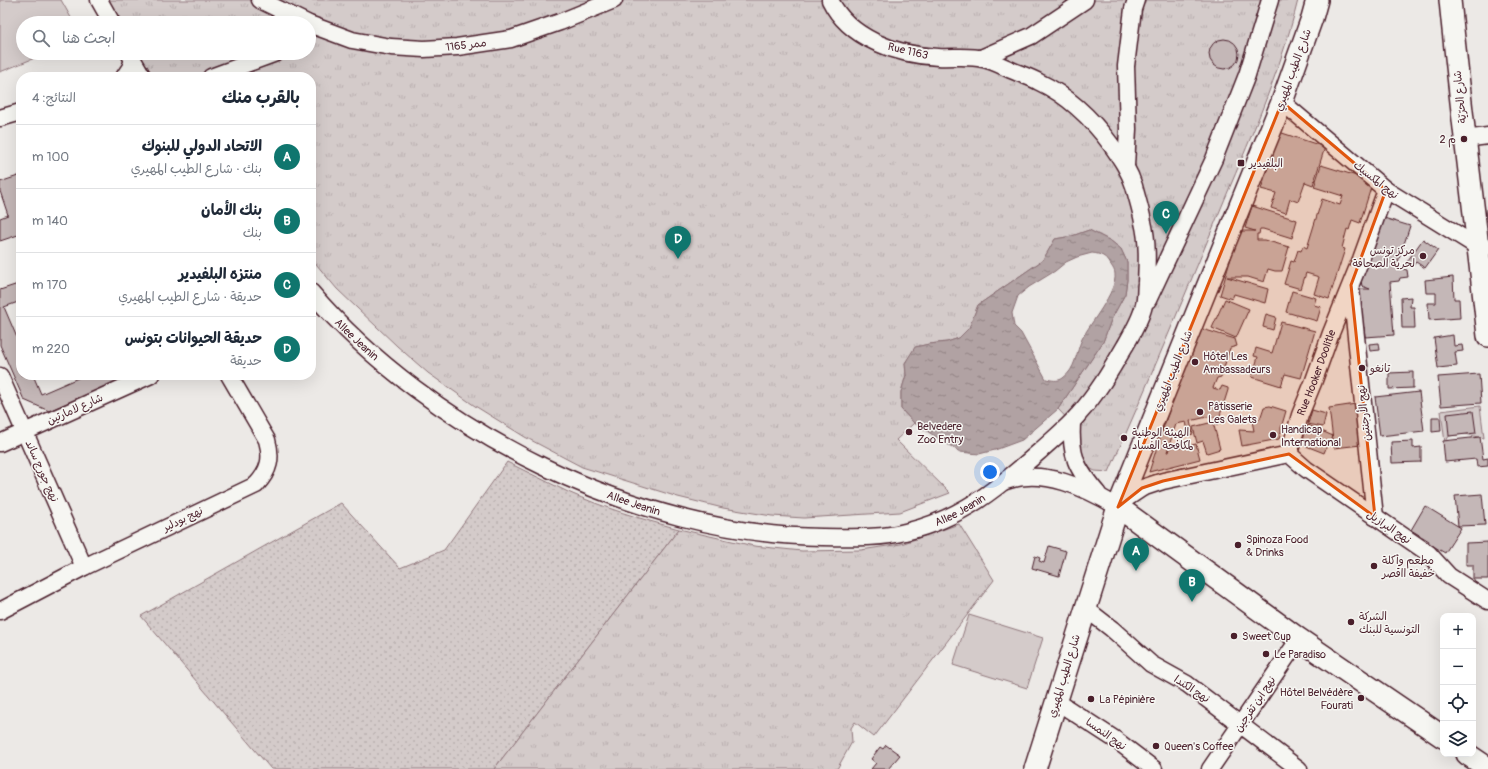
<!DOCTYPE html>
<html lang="ar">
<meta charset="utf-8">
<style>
body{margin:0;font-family:Pangolin,"Playpen Sans Arabic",sans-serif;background:#f2f2f3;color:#1f2937;direction:rtl}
.controls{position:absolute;right:12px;bottom:12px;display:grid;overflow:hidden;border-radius:8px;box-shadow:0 4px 16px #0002}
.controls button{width:36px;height:36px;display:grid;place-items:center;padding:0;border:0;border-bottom:1px solid #e0e1e3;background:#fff;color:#1f2937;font:20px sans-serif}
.you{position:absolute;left:990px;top:472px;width:14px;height:14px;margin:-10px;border:3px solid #fff;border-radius:50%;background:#1a73e8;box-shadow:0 0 0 6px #1a73e833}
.badge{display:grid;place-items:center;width:26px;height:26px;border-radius:50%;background:#0f766e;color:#fff;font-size:13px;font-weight:700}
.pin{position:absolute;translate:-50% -33px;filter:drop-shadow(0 1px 2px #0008)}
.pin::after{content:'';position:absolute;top:21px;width:14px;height:12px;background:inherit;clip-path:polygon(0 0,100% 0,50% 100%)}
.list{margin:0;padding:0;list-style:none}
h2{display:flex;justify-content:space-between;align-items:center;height:52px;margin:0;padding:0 16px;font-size:17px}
h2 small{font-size:13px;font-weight:400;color:#747a83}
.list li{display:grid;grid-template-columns:26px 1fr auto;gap:12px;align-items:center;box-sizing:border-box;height:64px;padding:0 16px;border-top:1px solid #e0e1e3}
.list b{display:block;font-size:15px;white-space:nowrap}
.list p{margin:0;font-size:13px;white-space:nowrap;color:#747a83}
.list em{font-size:13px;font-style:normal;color:#747a83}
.icon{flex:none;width:22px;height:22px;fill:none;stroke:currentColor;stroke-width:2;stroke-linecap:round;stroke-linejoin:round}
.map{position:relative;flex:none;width:1488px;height:769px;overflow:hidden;direction:ltr}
.search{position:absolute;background:#fff;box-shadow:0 4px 16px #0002;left:16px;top:16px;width:300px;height:44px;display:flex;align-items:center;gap:10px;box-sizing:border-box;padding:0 14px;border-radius:22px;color:#747a83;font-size:15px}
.panel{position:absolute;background:#fff;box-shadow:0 4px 16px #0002;left:16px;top:72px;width:300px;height:308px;border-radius:16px;direction:rtl}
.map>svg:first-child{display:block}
</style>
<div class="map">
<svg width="1488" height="769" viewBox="0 0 1488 769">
<defs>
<pattern id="grass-dots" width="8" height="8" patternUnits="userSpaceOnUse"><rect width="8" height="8" fill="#d4cbca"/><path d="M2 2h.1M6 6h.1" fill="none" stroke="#b8aeae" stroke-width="1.8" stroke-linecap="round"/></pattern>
<pattern id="park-tufts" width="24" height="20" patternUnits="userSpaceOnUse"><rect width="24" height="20" fill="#d4cbca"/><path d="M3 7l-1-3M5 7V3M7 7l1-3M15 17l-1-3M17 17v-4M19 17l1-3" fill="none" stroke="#b8aeae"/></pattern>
<pattern id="water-ripples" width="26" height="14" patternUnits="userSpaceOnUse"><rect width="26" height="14" fill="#b1a2a3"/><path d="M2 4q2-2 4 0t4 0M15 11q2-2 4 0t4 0" fill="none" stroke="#928385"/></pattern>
</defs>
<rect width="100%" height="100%" fill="#ece9e6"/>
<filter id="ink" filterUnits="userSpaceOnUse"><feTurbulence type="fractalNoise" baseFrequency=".025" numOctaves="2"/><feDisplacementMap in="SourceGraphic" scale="8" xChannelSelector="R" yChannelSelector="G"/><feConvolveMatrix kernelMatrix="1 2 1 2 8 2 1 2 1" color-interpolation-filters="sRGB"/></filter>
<g filter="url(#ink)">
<path fill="url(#grass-dots)" stroke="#8f757a" d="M507 462C527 472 548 482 568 492 604 508 641 519 679 529L494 769H271L141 616 341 503 400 568 444 550Z"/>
<path fill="url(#park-tufts)" stroke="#8f757a" d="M107 0H1298C1280 74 1248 143 1219 213 1183 300 1147 386 1109 472L1095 471 1081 464 1076 428 1058 409 1103 342 1111 320 1125 294 1127 280V262L1121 249 1111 241 1089 230 1072 236 1055 239 1043 260 978 305 969 328 959 338 947 342 929 344 916 347 905 363 906 375 901 392V409L914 423 896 440 950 493 900 512 804 518 772 516 723 508 678 497 582 467 525 437 475 406 428 373 397 346 337 289 311 258V77H153L137 53H309V23H119Z
M959 524 994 580 874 737 855 722 851 728 852 742 837 769H494L679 529 754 546 802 551 861 550 901 544Z"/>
<path fill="#d4cbca" stroke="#8f757a" d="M0 0H61L74 23H23V53H47L0 72Z
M1480 406 1484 438 1465 434 1449 436 1445 443 1441 411Z
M969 615 1043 638 1027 688 953 665Z"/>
<path fill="url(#water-ripples)" stroke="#886e73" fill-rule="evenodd" d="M1089 230 1111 241 1121 249 1127 262V280L1125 294 1111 320 1103 342 1058 409 1022 440 995 450 979 454 960 452 914 423 901 409V392L906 375 905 363 915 347 929 344 947 342 959 338 969 328 978 305 1043 260 1055 239 1072 236ZM1092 253C1101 254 1106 256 1111 265 1113 268 1115 271 1115 274 1117 292 1090 323 1082 339 1076 352 1076 369 1063 378 1058 382 1051 380 1046 379L1021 333 1014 326 1012 313 1018 296 1029 287 1055 271 1066 262 1077 257Z"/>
<path fill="#c4b7b7" stroke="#4a1f2b" d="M1209 54a15 15 0 1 1 30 0a15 15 0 1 1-30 0Z
M1279 132 1325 147 1313 185 1305 182 1298 202 1290 199 1286 213 1271 208 1276 193 1261 189Z
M1321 165 1373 181 1360 223 1352 220 1349 230 1347 229 1342 248 1345 249 1329 299 1314 294 1319 277 1306 273 1301 289 1284 284 1291 261 1294 262 1298 250 1301 251 1303 246 1307 248 1322 199 1340 205 1343 196 1314 187Z
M21 175V234L0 241V218L8 215 0 191V182Z
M1252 206 1297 220 1292 238 1263 229H1260L1259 234H1257V240H1264L1289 247 1282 271H1275L1268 269 1264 282 1248 277H1227L1268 289 1265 303 1234 294 1232 299 1220 295 1239 231H1255L1245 228Z
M1384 218 1410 226 1398 262 1399 268 1407 270 1408 277 1400 278 1399 281 1390 282 1394 335 1365 337 1364 327 1358 325V289H1370L1362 286 1361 281 1374 240Z
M1423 239 1438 250 1425 268 1416 262 1412 267 1406 263Z
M1453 277 1454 299H1459L1460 318 1429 320 1428 303H1436V293H1426L1425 280Z
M21 283V301L4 307 21 347V375H33L41 394 85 375H125L126 378 49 411 24 400 0 345V290Z
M1292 291 1316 298 1314 305 1321 307 1317 321 1286 312Z
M1411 297 1410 307H1414L1415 328H1402L1401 298Z
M1225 299 1249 309 1236 338 1212 328Z
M1266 314 1276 317 1273 330 1263 327Z
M1281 322 1315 331 1301 378 1285 374 1281 386 1252 377 1258 357 1254 356 1256 348 1272 353Z
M1196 327 1235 339 1237 346 1230 348 1221 377 1217 378 1213 388 1220 390 1222 386 1228 388V390L1217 425 1215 417 1211 418 1207 417 1190 421 1193 434 1189 435 1186 422 1176 424 1167 452H1169L1171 445 1178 443 1179 448 1196 444 1200 459 1149 472Z
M1453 335 1454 346 1462 345 1463 351 1455 352 1457 366 1438 368 1434 338Z
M1379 343 1380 350 1370 351 1369 344Z
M1413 372V388L1389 389V373Z
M1479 374 1481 403 1441 406 1438 377Z
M1419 392 1424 431 1380 436 1375 397Z
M1356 404 1361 445 1334 448 1329 408Z
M1270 406 1286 411 1281 428V432L1279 439 1242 446 1239 430 1254 431 1252 421 1260 419 1264 407Z
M1312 410 1326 414 1323 427 1308 424Z
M1473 411 1476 433 1449 436 1447 414Z
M1432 417H1440L1441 431 1432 432Z
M1213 422 1220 449 1207 453 1203 441 1197 443 1193 427Z
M1308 425 1333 436 1330 444 1328 443 1324 453 1301 444Z
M1480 437 1483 459 1488 458V466L1477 467 1476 459 1445 462 1443 441Z
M1413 441V448L1421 447V462L1392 463 1391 442Z
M1482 494 1485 525 1458 526 1455 496Z
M1425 506 1461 528 1445 553 1428 543 1429 541 1411 530Z
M1488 542V579H1473V565H1466V543Z
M1049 546 1066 551 1059 576 1032 568 1035 556 1040 558 1039 561 1044 563Z
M886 745 900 755 888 769H871L876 763 871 759 880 747 883 749Z"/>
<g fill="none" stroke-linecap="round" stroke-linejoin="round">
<g stroke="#4a1f2b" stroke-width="19">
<g id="minor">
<path d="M99 0 112 23"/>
<path d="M260 0 307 23"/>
<path d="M309 24 352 40 391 47 424 49 457 47 511 39 560 22 614 0"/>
<path d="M129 53 143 77"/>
<path d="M981 58 1031 36 1085 0"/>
<path d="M124 77 130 68 133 60"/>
<path d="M211 77 276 53"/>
<path d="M1282 102 1386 190 1478 247H1486"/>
<path d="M0 118 21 112"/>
<path d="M1464 139 1488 136"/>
<path d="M1126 166 1128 129 1126 66 1133 9 1136 0"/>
<path d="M1351 289 1375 517"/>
<path id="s1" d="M311 292C430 431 638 535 822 537 850 537 878 539 905 532 961 519 998 488 1040 451 1053 439 1067 428 1078 415 1097 394 1111 370 1125 346 1132 334 1141 319 1144 305 1146 298 1145 290 1146 283 1147 263 1148 242 1143 222 1141 210 1137 198 1134 186 1129 170 1121 159 1112 146 1093 120 1069 96 1039 82 1030 77 1020 74 1011 70 1002 66 993 61 983 59 969 55 952 58 938 57 897 55 849 39 830 0"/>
<path d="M1148 300 1214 159 1247 75 1270 0"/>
<path d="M0 376 84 567"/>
<path d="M1072 422C1070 456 1076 468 1098 494"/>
<path d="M0 443 151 375"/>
<path id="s2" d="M1289 454 1300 415 1313 383 1331 333 1361 259 1386 190"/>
<path d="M1289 454 1306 469 1428 553 1449 576 1488 601"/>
<path d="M1006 481C1044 468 1086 488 1118 507L1124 500 1142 488 1163 481 1289 454"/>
<path d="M1085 608 1112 629 1151 664 1187 684 1299 769"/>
<path d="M0 611 84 567 256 485C270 470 272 458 267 440L229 375"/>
<path d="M1056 701 1116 740 1154 769"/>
<path d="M1210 769 1299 639"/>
</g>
</g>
<g stroke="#4a1f2b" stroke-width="24">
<path id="major" d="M1450 0C1461 112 1476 224 1488 336
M1118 507 1299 639 1443 737
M1467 754 1488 768
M1035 769 1118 507 1282 102 1312 18 1317 0"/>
</g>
<use href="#minor" stroke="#f6f6f2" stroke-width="16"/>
<use href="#major" stroke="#f6f6f2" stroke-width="21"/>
</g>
</g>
<path fill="#e0560e" fill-opacity="0.2" stroke="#e0560e" stroke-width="3" stroke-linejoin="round" d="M1282 102 1386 190 1351 285 1375 517 1289 454 1163 481 1142 488 1118 507Z"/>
<g fill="#4a1f2b" stroke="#f6f6f2" stroke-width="1.5">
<circle cx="1464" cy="139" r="4"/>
<rect x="1237" y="159" width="8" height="8" rx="2"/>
<circle cx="1423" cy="256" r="4"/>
<circle cx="1195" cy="362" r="4"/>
<circle cx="1362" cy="368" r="4"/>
<circle cx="1200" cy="412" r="4"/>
<circle cx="909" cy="432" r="4"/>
<circle cx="1273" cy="435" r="4"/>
<circle cx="1124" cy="438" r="4"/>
<circle cx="1238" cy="545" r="4"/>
<circle cx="1374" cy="566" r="4"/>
<circle cx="1351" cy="622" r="4"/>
<circle cx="1234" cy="636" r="4"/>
<circle cx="1266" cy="654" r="4"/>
<circle cx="1361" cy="698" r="4"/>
<circle cx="1091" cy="699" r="4"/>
<circle cx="1156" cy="746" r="4"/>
</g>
<g text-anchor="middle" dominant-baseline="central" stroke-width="3" stroke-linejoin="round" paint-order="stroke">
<g font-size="11" fill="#4a1f2b" stroke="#f6f6f2">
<text transform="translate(466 45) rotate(-7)">ممر 1165</text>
<text transform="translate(908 51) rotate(13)">Rue 1163</text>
<text transform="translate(1293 70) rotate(-70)">شارع الطيب المهيري</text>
<text transform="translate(1460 97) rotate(-96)">شارع الحرّيّة</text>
<text transform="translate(1376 180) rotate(38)">نهج المكسيك</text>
<text stroke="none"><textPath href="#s1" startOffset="66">Allee Jeanin</textPath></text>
<text transform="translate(1173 371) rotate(-68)">شارع الطيب المهيري</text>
<text stroke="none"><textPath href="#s2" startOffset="86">Rue Hooker Doolitle</textPath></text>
<text transform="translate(75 409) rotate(-24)">شارع لامارتين</text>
<text transform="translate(1364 413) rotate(-96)">نهج الأرجنتين</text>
<text transform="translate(42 471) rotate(66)">نهج جورج ساند</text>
<text stroke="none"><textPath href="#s1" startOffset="390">Allee Jeanin</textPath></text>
<text stroke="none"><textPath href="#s1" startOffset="725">Allee Jeanin</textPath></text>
<text transform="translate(183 519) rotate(-26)">نهج بودلير</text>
<text transform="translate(1389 527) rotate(34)">نهج البرازيل</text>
<text transform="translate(1064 676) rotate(-73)">شارع الطيب المهيري</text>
<text transform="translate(1192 689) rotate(33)">نهج الكندا</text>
<text transform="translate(1255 704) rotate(-56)">نهج ابن تفرجين</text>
<text transform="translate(1106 734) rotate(35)">نهج النمسا</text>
</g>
<g font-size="11" fill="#4a1f2b" stroke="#f6f6f2" text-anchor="start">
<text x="1456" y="139" text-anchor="end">2 م</text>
<text x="1249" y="163">البلفيدير</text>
<text x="1415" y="250" text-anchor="end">مركز تونس<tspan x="1415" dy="13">لحرية الصحافة</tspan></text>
<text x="1203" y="356">Hôtel Les<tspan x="1203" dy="13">Ambassadeurs</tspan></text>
<text x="1370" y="368">تانغو</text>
<text x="1208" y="406">Pâtisserie<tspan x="1208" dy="13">Les Galets</tspan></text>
<text x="917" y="426">Belvedere<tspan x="917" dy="13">Zoo Entry</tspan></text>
<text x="1281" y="429">Handicap<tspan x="1281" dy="13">International</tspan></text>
<text x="1132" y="432">الهيئة الوطنية<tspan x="1132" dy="13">لمكافحة الفساد</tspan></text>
<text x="1246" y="539">Spinoza Food<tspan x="1246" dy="13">&amp; Drinks</tspan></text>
<text x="1382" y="560">مطعم وأكلة<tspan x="1382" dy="13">خفيفة ااقصر</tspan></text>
<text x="1359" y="616">الشركة<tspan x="1359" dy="13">التونسية للبنك</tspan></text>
<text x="1242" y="636">Sweet Cup</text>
<text x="1274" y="654">Le Paradiso</text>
<text x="1353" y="692" text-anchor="end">Hôtel Belvédère<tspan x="1353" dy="13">Fourati</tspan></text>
<text x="1099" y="699">La Pépinière</text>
<text x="1164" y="746">Queen's Coffee</text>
</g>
</g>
</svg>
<div class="controls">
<button>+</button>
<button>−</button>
<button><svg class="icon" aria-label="locate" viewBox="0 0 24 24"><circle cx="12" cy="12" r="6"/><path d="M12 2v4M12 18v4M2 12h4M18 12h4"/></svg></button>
<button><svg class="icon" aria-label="layers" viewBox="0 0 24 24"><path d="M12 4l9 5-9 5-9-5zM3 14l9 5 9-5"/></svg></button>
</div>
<div class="you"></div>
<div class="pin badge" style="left:1136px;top:571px">A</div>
<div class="pin badge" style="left:1192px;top:602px">B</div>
<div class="pin badge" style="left:1166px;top:234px">C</div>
<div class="pin badge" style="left:678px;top:259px">D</div>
<div class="search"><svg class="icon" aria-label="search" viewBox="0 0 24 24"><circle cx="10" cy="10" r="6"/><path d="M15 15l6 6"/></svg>ابحث هنا</div>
<section class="panel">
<h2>بالقرب منك<small>النتائج: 4</small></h2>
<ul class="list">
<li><span class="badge">A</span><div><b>الاتحاد الدولي للبنوك</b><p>بنك · شارع الطيب المهيري</p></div><em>100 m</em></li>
<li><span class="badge">B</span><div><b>بنك الأمان</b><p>بنك</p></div><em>140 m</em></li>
<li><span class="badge">C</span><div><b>منتزه البلفيدير</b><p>حديقة · شارع الطيب المهيري</p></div><em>170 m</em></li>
<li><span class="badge">D</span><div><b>حديقة الحيوانات بتونس</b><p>حديقة</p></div><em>220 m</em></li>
</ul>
</section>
</div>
